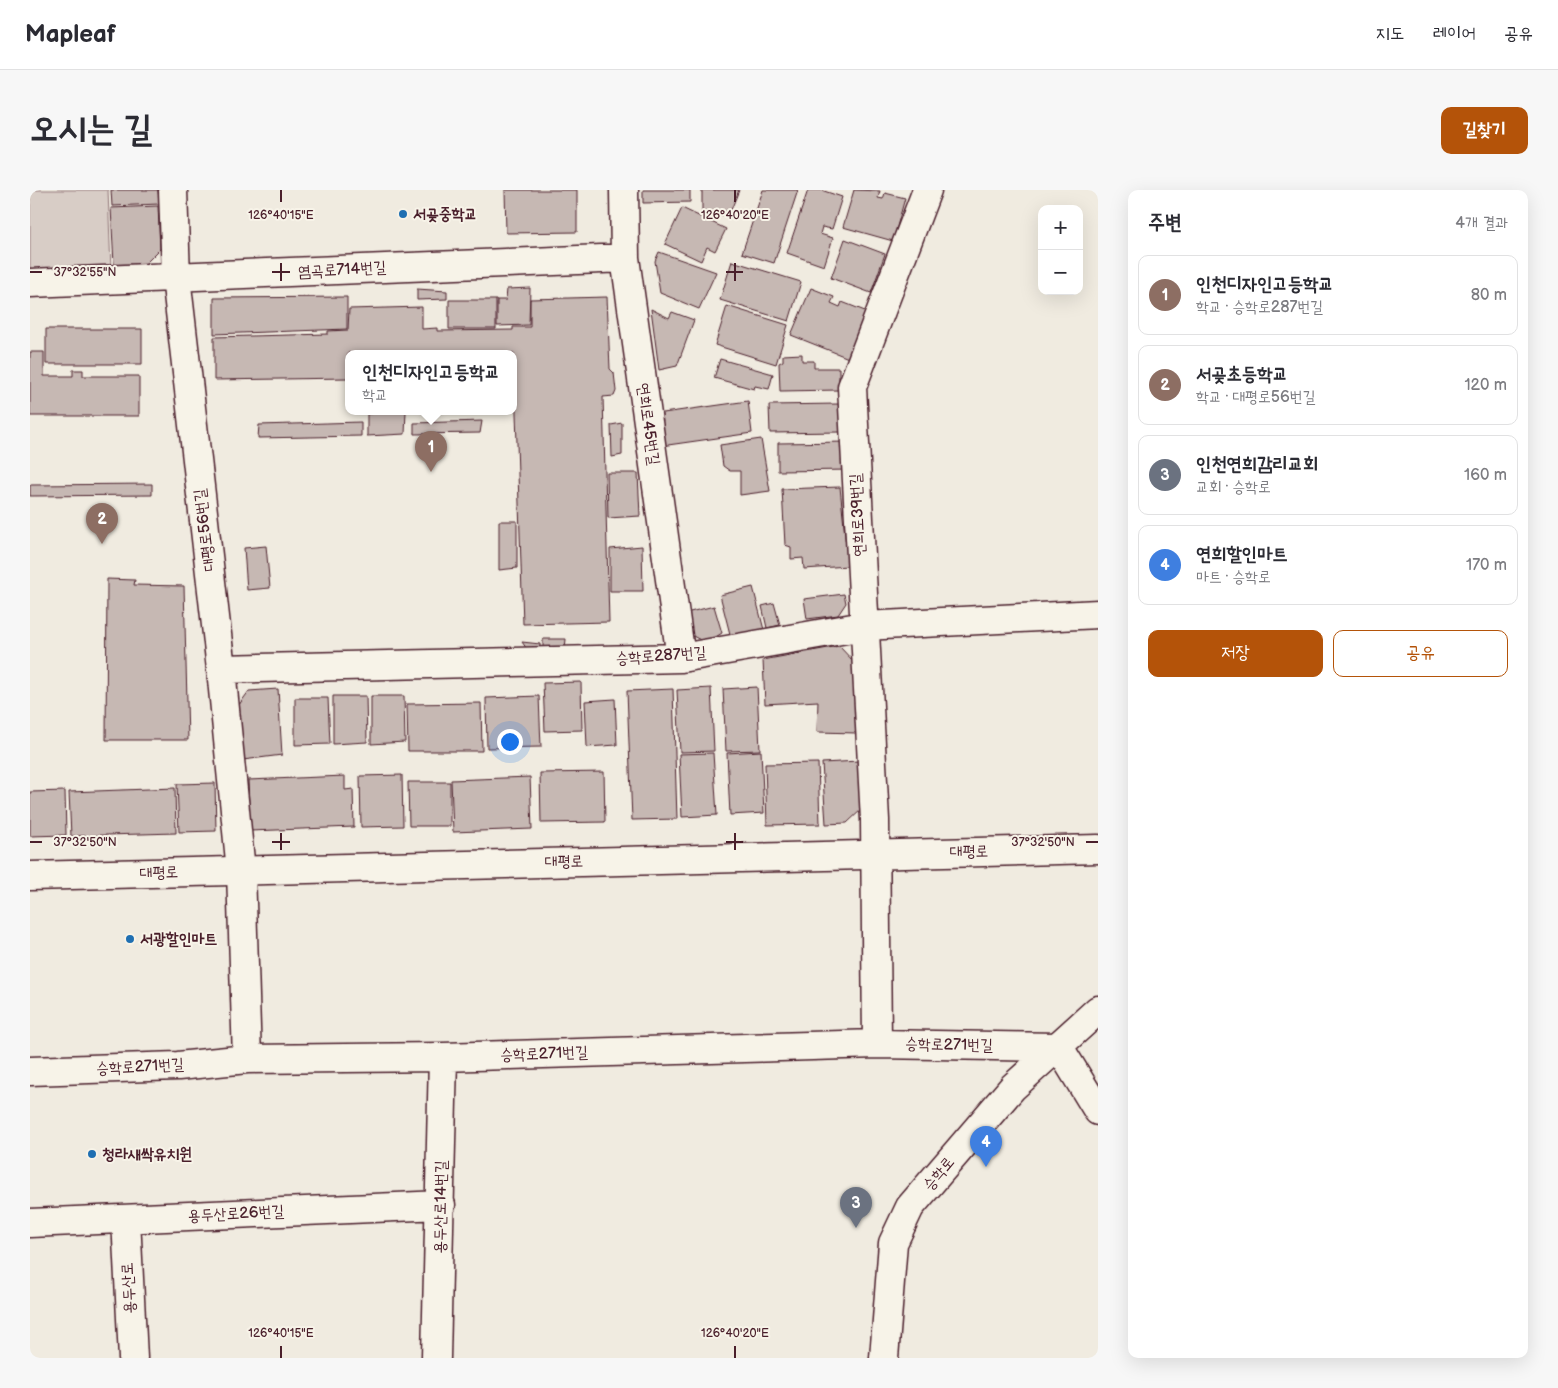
<!DOCTYPE html>
<html lang="ko">
<meta charset="utf-8">
<style>
body{margin:0;font-family:"Balsamiq Sans","Poor Story",sans-serif;background:#f7f7f7;color:#2b2b33}
.controls{position:absolute;right:15px;top:15px;display:grid;overflow:hidden;border-radius:10px;box-shadow:0 5px 20px #0002}
.controls button{width:45px;height:45px;display:grid;place-items:center;padding:0;border:0;border-bottom:1px solid #e1e1e2;background:#fff;color:#2b2b33;font:25px sans-serif}
.you{position:absolute;left:479px;top:551px;width:18px;height:18px;margin:-12px;border:4px solid #fff;border-radius:50%;background:#1a73e8;box-shadow:0 0 0 8px #1a73e833}
.badge{display:grid;place-items:center;width:32px;height:32px;border-radius:50%;background:#b45309;color:#fff;font-size:16px;font-weight:700}
.pin{position:absolute;translate:-50% -41px;filter:drop-shadow(0 1px 2px #0008)}
.pin::after{content:'';position:absolute;top:26px;width:18px;height:15px;background:inherit;clip-path:polygon(0 0,100% 0,50% 100%)}
.popup{position:absolute;left:315px;top:160px;width:172px;height:65px;box-sizing:border-box;display:grid;place-content:center;border-radius:10px;background:#fff;filter:drop-shadow(0 1px 4px #0005);font-size:16px;white-space:nowrap;color:#7c7c81}
.popup b{font-size:19px;color:#2b2b33}
.popup::after{content:'';position:absolute;left:50%;top:100%;margin-left:-10px;border:10px solid transparent;border-top-color:#fff}
.list{margin:0;padding:0;list-style:none}
h2{display:flex;justify-content:space-between;align-items:center;height:65px;margin:0;padding:0 20px;font-size:21px}
h2 small{font-size:16px;font-weight:400;color:#7c7c81}
.list li{display:grid;grid-template-columns:32px 1fr auto;gap:15px;align-items:center;box-sizing:border-box;height:80px;margin:0 10px 10px;padding:0 10px;border:1px solid #e1e1e2;border-radius:10px}
.list b{display:block;font-size:19px;white-space:nowrap}
.list p{margin:0;font-size:16px;white-space:nowrap;color:#7c7c81}
.list em{font-size:16px;font-style:normal;color:#7c7c81}
.actions{display:flex;gap:10px;padding:15px 20px}
.actions a{flex:1;padding:11px 0;border:1px solid #b45309;border-radius:10px;text-align:center;font-size:18px;color:#b45309}
.actions .main{background:#b45309;color:#fff}
.map{position:relative;flex:none;width:1068px;height:1168px;overflow:hidden;border-radius:10px}
header{display:flex;align-items:center;gap:30px;box-sizing:border-box;height:70px;padding:0 25px;background:#fff;border-bottom:1px solid #e1e1e2}
header strong{font-size:24px}
nav{display:flex;gap:28px;margin-inline-start:auto;font-size:18px}
.intro{display:flex;align-items:center;justify-content:space-between;box-sizing:border-box;height:120px;padding:0 30px}
h1{margin:0;font-size:35px}
.button{padding:12px 22px;border-radius:10px;background:#b45309;color:#fff;font-size:18px;font-weight:700}
main{display:flex;gap:30px;padding:0 30px}
aside{flex:1;background:#fff;border-radius:10px;box-shadow:0 5px 20px #0002}
.map>svg:first-child{display:block}
</style>
<header>
<strong>Mapleaf</strong>
<nav><a>지도</a><a>레이어</a><a>공유</a></nav>
</header>
<div class="intro"><h1>오시는 길</h1><a class="button">길찾기</a></div>
<main>
<div class="map">
<svg width="1068" height="1168" viewBox="0 0 1068 1168">
<rect width="100%" height="100%" fill="#f0ebe0"/>
<filter id="ink" filterUnits="userSpaceOnUse"><feTurbulence type="fractalNoise" baseFrequency=".02" numOctaves="2"/><feDisplacementMap in="SourceGraphic" scale="10" xChannelSelector="R" yChannelSelector="G"/><feConvolveMatrix kernelMatrix="1 2 1 2 8 2 1 2 1" color-interpolation-filters="sRGB"/></filter>
<g filter="url(#ink)">
<path fill="#d8cdc6" stroke="#917678" d="M0 0H78L81 81 0 82Z"/>
<path fill="#c6b8b3" stroke="#4a1f2b" d="M81 0H128L129 14 82 16Z
M475 0H547V42L476 43Z
M613 0H660V12L613 13Z
M672 0H709L699 25H672Z
M733 0H768L744 73 712 63Z
M778 0H791L812 7 802 39 792 37 790 44 803 48 794 76 757 63Z
M824 0 850 1 848 8 853 9 855 3 875 8 863 51 813 37Z
M128 16 130 59 115 74 84 75 81 18Z
M652 18 696 39 685 61 677 57 671 71 635 54Z
M815 49 855 64 841 103 801 88Z
M629 62 686 82 669 119 630 103 625 71Z
M702 71 771 92 759 131 690 110Z
M500 98 499 135 467 136V110H476L477 99Z
M781 98 804 107 801 113 810 117 812 112 840 123 821 169 761 145Z
M387 99 417 101V109L387 110Z
M317 107V139L184 144V108Z
M577 107 580 179 584 183 586 201 584 206 573 207 579 432 493 434 484 163H318V188L184 190V147L298 144V141L318 140 319 119 392 117V139L407 138V141L483 140V137H500V109Z
M419 110H466V139H419Z
M697 116 758 135 746 174 685 155Z
M621 119 639 128 642 122 664 130 647 176 629 180Z
M16 139H112V174H16Z
M0 162H14V186H43V180H53V186H109V226H0Z
M772 164V171H784V178H809V200L750 201 749 173 753 171V165Z
M690 169 743 184 739 199 725 196 724 199 684 188Z
M718 211 722 243 631 256 626 224Z
M809 214 810 242 740 243 739 215Z
M376 221 375 244 337 246V224Z
M452 231 450 243 384 244V233Z
M331 232V246L228 248 229 235Z
M592 233V265L582 267 581 235Z
M731 249 740 301 710 305V281H700L693 276 690 255Z
M818 252 819 280 748 281V253Z
M577 283H608L610 326 578 328Z
M122 294V305L0 306V295Z
M810 297 818 376 774 379 773 368 761 369V357L755 355 752 299Z
M469 331H487V378L469 380Z
M236 356 240 398 217 400 214 358Z
M612 356 613 401H580V359Z
M77 389 105 390 104 395 154 396 158 550H76Z
M723 397 734 440 701 448 690 405Z
M814 404 816 413 808 425 777 429 774 409Z
M744 413 750 435 737 438 732 416Z
M684 416 692 443 676 453 661 445 656 423Z
M513 449H536L535 459H513Z
M492 452 510 454V460L497 459Z
M809 456 824 472 827 543 787 542 788 511 735 514 733 470Z
M551 492 552 540 515 541 513 493Z
M727 497 730 560 696 561 693 499Z
M681 498 684 561 650 562 647 500Z
M248 499 252 565 213 570 206 519 219 501Z
M643 499 647 629 602 630 597 501Z
M303 506H336L337 552 303 554Z
M341 506H374L375 552 341 554Z
M509 506 511 557 457 558 456 508Z
M265 508H298L300 554 265 555Z
M585 509 587 555 557 557 555 511Z
M451 513 452 561H378L377 514Z
M731 561 734 623 700 625 697 563Z
M683 563 687 625 652 627 649 564Z
M829 571 833 618 817 633 796 634 792 573Z
M788 573 790 634 737 635 735 574Z
M574 582 575 632 511 633 510 583Z
M372 585 373 636 331 637 330 586Z
M315 586V600L323 599 324 637 220 641 218 590Z
M500 587 502 639 423 642 421 590Z
M378 592H420V636H379Z
M185 593 186 641 149 642 147 594Z
M145 598 146 643 41 646 39 602Z
M35 601 36 645 0 646V602Z"/>
<g fill="none" stroke-linecap="round" stroke-linejoin="round">
<g stroke="#4a1f2b" stroke-width="31">
<path id="street" d="M143 0 146 87 191 479 211 681 217 869
M594 0 595 68 651 468
M0 93 595 68
M191 479 651 468 834 436 1068 424
M847 854 845 630 822 197 897 0
M0 881 148 876 217 869 413 867 847 854 1029 857 1068 921
M96 1029 103 1168
M0 1033 411 1015
M406 1168 413 867
M854 1168 863 1053 880 1017 983 897 1068 820"/>
</g>
<g stroke="#4a1f2b" stroke-width="31">
<path id="secondary" d="M0 686 1068 659"/>
</g>
<use href="#street" stroke="#f7f3e8" stroke-width="28"/>
<use href="#secondary" stroke="#f7f3e8" stroke-width="28"/>
</g>
</g>
<path fill="none" stroke="#4a1f2b" stroke-width="2" d="M251 0V12M705 0V12M251 73V91M705 73V91M0 82H12M242 82H260M696 82H713M251 643V660M705 643V660M0 652H12M242 652H260M696 652H713M1056 652H1068M251 1156V1168M705 1156V1168"/>
<g fill="#1f6fb2" stroke="#f7f3e8" stroke-width="2">
<circle cx="373" cy="24" r="5"/>
<circle cx="100" cy="749" r="5"/>
<circle cx="62" cy="964" r="5"/>
</g>
<g text-anchor="middle" dominant-baseline="central" stroke-width="4" stroke-linejoin="round" paint-order="stroke">
<g font-size="16" font-weight="bold" fill="#4a1f2b" stroke="#f7f3e8" text-anchor="start">
<text x="383" y="24">서곶중학교</text>
<text x="110" y="749">서광할인마트</text>
<text x="72" y="964">청라새싹유치원</text>
</g>
<g font-size="16" fill="#4a1f2b" stroke="#f7f3e8">
<text transform="translate(312 80) rotate(-3)">염곡로714번길</text>
<text transform="translate(618 234) rotate(82)">연희로45번길</text>
<text transform="translate(828 325) rotate(-93)">연희로39번길</text>
<text transform="translate(175 340) rotate(-97)">대평로56번길</text>
<text transform="translate(631 466) rotate(-4)">승학로287번길</text>
<text transform="translate(939 662) rotate(-1)">대평로</text>
<text transform="translate(534 672) rotate(-1)">대평로</text>
<text transform="translate(129 683) rotate(-2)">대평로</text>
<text transform="translate(919 855) rotate(1)">승학로271번길</text>
<text transform="translate(514 864) rotate(-2)">승학로271번길</text>
<text transform="translate(110 877) rotate(-3)">승학로271번길</text>
<text transform="translate(909 984) rotate(-50)">승학로</text>
<text transform="translate(411 1017) rotate(-89)">용두산로14번길</text>
<text transform="translate(206 1024) rotate(-3)">용두산로26번길</text>
<text transform="translate(99 1098) rotate(-93)">용두산로</text>
</g>
</g>
<g font-size="12" text-anchor="middle" fill="#4a1f2b" stroke="#f7f3e8" stroke-width="4" stroke-linejoin="round" paint-order="stroke">
<text x="251" y="29">126°40'15"E</text>
<text x="705" y="29">126°40'20"E</text>
<text x="55" y="86">37°32'55"N</text>
<text x="55" y="656">37°32'50"N</text>
<text x="1013" y="656">37°32'50"N</text>
<text x="251" y="1147">126°40'15"E</text>
<text x="705" y="1147">126°40'20"E</text>
</g>
</svg>
<div class="controls">
<button>+</button>
<button>−</button>
</div>
<div class="you"></div>
<div class="pin badge" style="left:401px;top:282px;background:#8d6e63">1</div>
<div class="popup"><b>인천디자인고등학교</b>학교</div>
<div class="pin badge" style="left:72px;top:354px;background:#8d6e63">2</div>
<div class="pin badge" style="left:826px;top:1038px;background:#6b7280">3</div>
<div class="pin badge" style="left:956px;top:977px;background:#3f7fe0">4</div>
</div>
<aside>
<h2>주변<small>4개 결과</small></h2>
<ul class="list">
<li><span class="badge" style="background:#8d6e63">1</span><div><b>인천디자인고등학교</b><p>학교 · 승학로287번길</p></div><em>80 m</em></li>
<li><span class="badge" style="background:#8d6e63">2</span><div><b>서곶초등학교</b><p>학교 · 대평로56번길</p></div><em>120 m</em></li>
<li><span class="badge" style="background:#6b7280">3</span><div><b>인천연희감리교회</b><p>교회 · 승학로</p></div><em>160 m</em></li>
<li><span class="badge" style="background:#3f7fe0">4</span><div><b>연희할인마트</b><p>마트 · 승학로</p></div><em>170 m</em></li>
</ul>
<div class="actions"><a class="main">저장</a><a>공유</a></div>
</aside>
</main>
